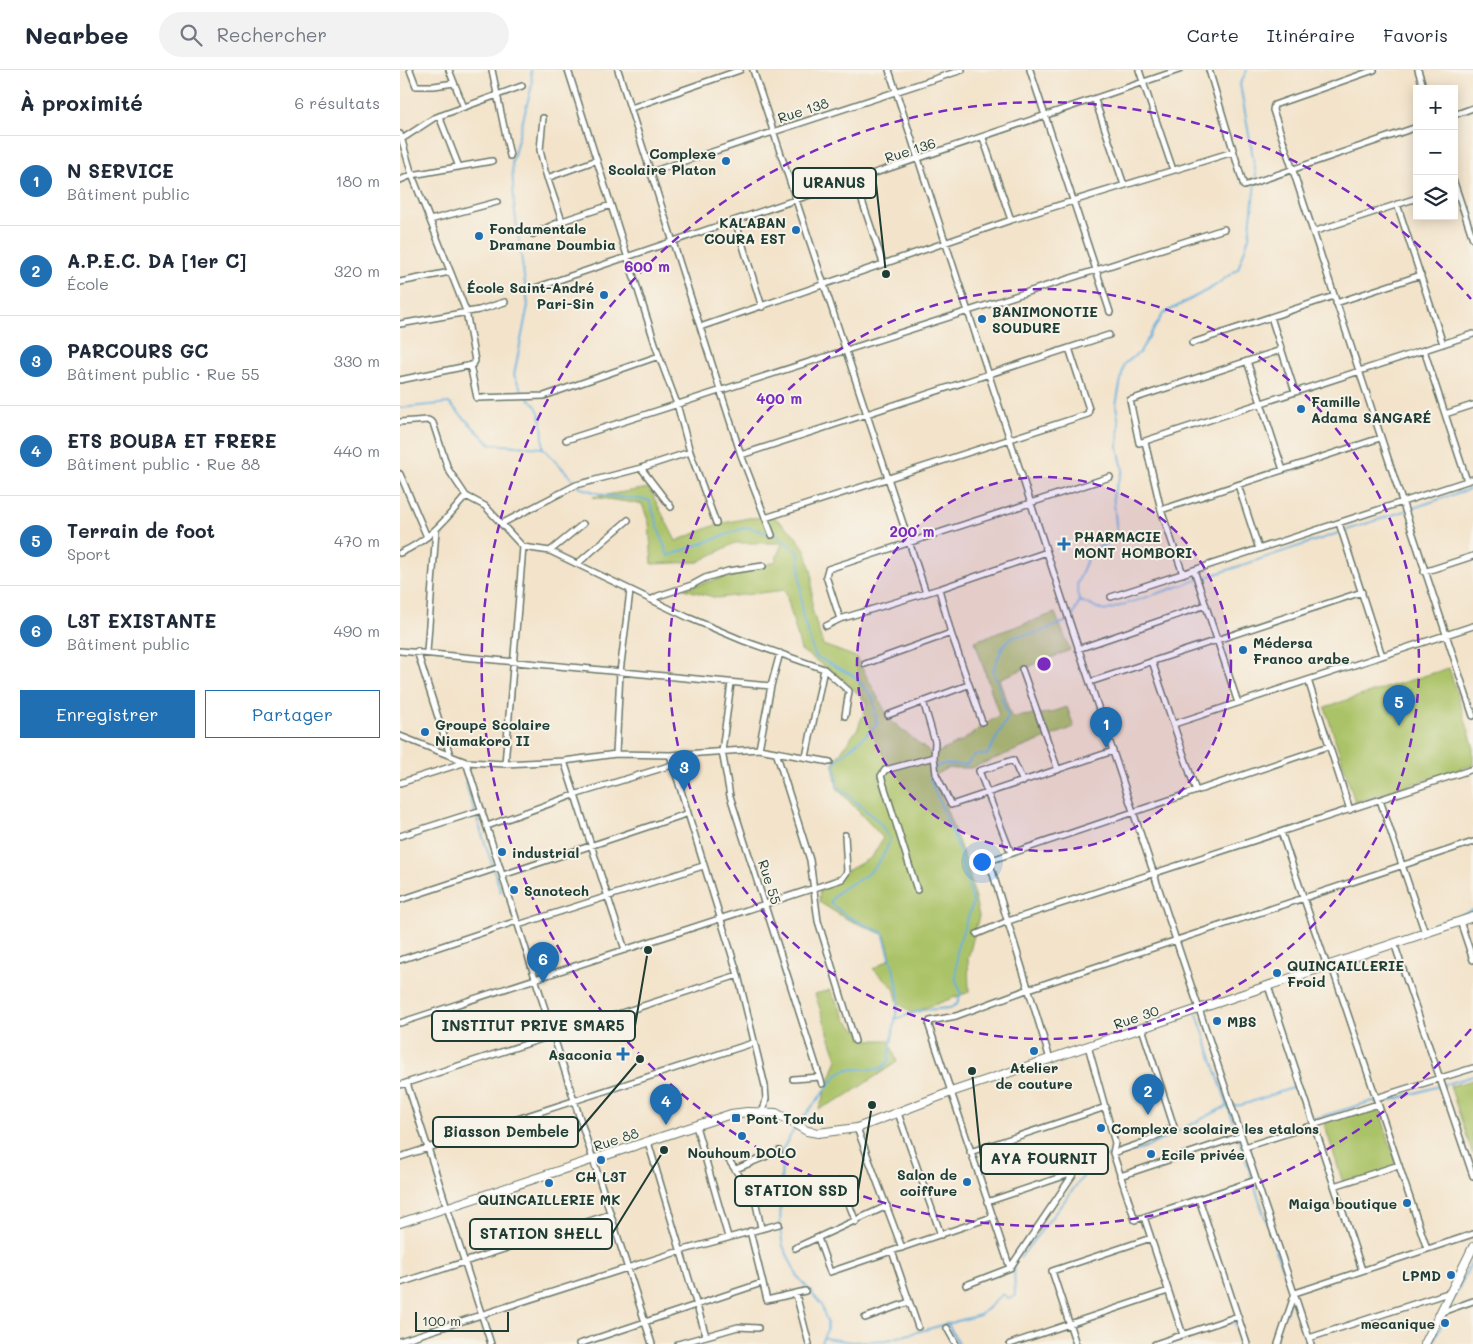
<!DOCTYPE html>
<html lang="fr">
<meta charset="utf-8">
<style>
body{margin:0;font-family:Mali,sans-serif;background:#f2f2f3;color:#1f2937}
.controls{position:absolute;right:15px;top:15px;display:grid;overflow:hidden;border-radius:0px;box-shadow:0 2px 12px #0003}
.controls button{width:45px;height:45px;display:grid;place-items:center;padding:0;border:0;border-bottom:1px solid #e0e1e3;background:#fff;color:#1f2937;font:25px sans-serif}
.scale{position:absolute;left:15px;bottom:12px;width:94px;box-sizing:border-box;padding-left:5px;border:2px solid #1f3d34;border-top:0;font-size:14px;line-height:18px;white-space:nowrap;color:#1f3d34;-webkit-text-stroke:4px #f7f3e8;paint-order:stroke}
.you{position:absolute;left:581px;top:791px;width:18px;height:18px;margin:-12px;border:4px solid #fff;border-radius:50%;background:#1a73e8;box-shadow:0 0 0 8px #1a73e833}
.badge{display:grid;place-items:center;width:32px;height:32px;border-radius:50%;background:#1f6fb2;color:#fff;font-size:16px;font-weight:700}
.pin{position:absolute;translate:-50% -41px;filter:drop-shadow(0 1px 2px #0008)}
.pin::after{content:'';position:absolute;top:26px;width:18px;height:15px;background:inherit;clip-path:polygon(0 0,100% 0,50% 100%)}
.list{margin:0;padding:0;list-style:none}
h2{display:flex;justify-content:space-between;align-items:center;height:65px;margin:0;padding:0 20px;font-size:21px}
h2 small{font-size:16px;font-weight:400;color:#747a83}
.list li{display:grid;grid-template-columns:32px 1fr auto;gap:15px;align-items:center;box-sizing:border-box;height:90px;padding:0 20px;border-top:1px solid #e0e1e3}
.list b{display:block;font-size:19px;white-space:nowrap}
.list p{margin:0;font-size:16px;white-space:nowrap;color:#747a83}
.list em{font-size:16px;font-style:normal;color:#747a83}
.actions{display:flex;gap:10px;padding:15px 20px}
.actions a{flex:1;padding:11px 0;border:1px solid #1f6fb2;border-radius:0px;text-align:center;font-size:18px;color:#1f6fb2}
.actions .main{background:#1f6fb2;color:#fff}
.icon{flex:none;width:28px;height:28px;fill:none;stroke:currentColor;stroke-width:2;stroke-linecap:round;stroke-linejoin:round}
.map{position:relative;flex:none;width:1073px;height:1274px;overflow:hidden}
header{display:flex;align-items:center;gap:30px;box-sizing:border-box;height:70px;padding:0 25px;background:#fff;border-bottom:1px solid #e0e1e3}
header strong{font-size:24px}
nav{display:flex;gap:28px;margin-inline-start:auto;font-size:18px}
.search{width:350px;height:45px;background:#f2f2f3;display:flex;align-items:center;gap:12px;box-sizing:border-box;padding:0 18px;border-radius:28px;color:#747a83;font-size:19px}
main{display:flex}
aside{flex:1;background:#fff}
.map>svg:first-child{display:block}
</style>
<header>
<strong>Nearbee</strong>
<div class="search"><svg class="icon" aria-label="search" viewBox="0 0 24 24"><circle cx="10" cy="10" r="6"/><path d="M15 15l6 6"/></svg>Rechercher</div>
<nav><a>Carte</a><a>Itinéraire</a><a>Favoris</a></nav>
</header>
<main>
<aside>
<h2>À proximité<small>6 résultats</small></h2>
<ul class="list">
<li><span class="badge">1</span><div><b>N SERVICE</b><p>Bâtiment public</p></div><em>180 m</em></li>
<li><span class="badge">2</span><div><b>A.P.E.C. DA [1er C]</b><p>École</p></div><em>320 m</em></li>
<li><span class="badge">3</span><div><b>PARCOURS GC</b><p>Bâtiment public · Rue 55</p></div><em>330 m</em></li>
<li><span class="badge">4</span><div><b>ETS BOUBA ET FRERE</b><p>Bâtiment public · Rue 88</p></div><em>440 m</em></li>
<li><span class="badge">5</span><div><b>Terrain de foot</b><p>Sport</p></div><em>470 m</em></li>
<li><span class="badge">6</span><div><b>L3T EXISTANTE</b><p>Bâtiment public</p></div><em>490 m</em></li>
</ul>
<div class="actions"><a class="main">Enregistrer</a><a>Partager</a></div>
</aside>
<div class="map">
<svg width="1073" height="1274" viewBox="0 0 1073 1274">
<rect width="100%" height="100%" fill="#f7f3e8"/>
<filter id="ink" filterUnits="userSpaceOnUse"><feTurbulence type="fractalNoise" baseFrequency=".02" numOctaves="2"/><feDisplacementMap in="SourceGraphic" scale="10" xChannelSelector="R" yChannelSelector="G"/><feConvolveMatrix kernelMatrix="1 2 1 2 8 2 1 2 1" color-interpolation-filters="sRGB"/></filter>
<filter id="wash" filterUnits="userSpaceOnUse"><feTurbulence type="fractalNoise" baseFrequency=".0096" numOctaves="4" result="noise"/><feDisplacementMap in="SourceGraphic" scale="20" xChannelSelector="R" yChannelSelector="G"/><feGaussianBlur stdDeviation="1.12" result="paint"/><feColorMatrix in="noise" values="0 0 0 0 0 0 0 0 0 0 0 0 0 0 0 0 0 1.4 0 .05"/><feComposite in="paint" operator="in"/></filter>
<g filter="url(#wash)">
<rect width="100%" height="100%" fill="#f3e3ca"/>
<path fill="#abc368" stroke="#65804e" d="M249 418 276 471 318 454 349 448 374 447 393 463 405 479 412 504V539L423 575 456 587 490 650 533 685 562 671 599 645 575 571 655 543 670 580 599 609 611 647 650 643 667 637 674 657 571 698H547L534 706 567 795 579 846 568 889 569 922 512 943 498 933 494 918 473 899 491 888 485 865 445 848 419 832 420 816 472 787 483 768 437 718 433 693 458 658 467 633 446 612 401 580 385 520 317 528 284 519 375 492 382 473H335L298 492 252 494 249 453 242 434 193 427Z
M1049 598 1073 675V695L955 732 925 637Z
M430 920 447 951 469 970H489L497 992 446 1026 419 1039 437 989 415 924Z
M1073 1010V1085L1050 1016Z
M978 1036 998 1099 944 1116 924 1053Z"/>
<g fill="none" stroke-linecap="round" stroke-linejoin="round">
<path stroke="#65b0de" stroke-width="2" d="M124 325 114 305 128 235 114 135 112 92 132 15 131 0
M128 328C144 339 143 361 143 378
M0 338 49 333 90 374 143 378 181 418 208 426 249 430 268 486 347 457 378 466 399 483 402 545 415 586 454 606 473 627 477 655 435 692 437 715 479 752 490 769C485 786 475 800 460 809 446 818 438 818 430 833L448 847 483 863 496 908 499 927 488 992 480 999H448L439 1003 398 1054
M680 531 705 541 1073 418
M65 712 101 822
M1024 858 1073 840
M797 944 892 1228
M495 949 523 940 550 938 557 934 561 923 556 910 557 878 573 833 558 777 530 709 531 700 542 694 566 695 575 685H587L608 647 593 600 603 576 612 567 637 563 672 549 679 531 677 514 691 480 711 472 717 463 713 425 723 400 718 377 719 355 716 335 724 294 739 283 763 244 813 217 838 199 849 167 856 104 840 14 847 0
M913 1049 973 1031 982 1033 1073 1006
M395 1058 382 1080 380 1159 383 1176 398 1207 421 1234 427 1252V1260L420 1274
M715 1085 743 1079 827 1036 842 1035 898 1016 901 1024
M620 1188 696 1090 709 1086
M893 1233 907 1274
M1049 1238 1073 1189
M886 1243 891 1226
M548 1254 559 1274
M425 1268 452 1272 487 1270 580 1245 603 1224 608 1228 615 1226 614 1195
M766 1274 834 1251 843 1274
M1032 1274 1047 1242"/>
</g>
</g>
<g filter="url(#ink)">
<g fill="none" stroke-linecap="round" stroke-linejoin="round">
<g stroke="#697768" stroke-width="8">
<path id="street" d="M10 0 16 16H34L54 13
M49 0 63 35
M92 0 110 86
M168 0 259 286 277 334 290 382 316 453
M218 0 341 385 372 465
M353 0 526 523
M489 0 672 559 911 1274
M630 0 710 242
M739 0 773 100
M809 0 844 116 1017 57
M974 0 874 35 873 40 1073 646
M1018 0 1024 19
M695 30 724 115
M231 38 340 0
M1054 45 1073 38
M39 46 59 97
M143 48 140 80 145 101 162 151
M0 64 12 105 66 241 75 291 72 295 0 310
M583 68 611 150
M2 69 34 48 122 16
M251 102 562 0
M147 108 197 90
M0 110 12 105 92 91
M455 110 483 193
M1054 112 1073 169
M997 134 1043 274
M30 150 97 132
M335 150 362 237
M913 162 1017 128
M133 164 162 151 211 135
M0 212 50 202
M135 218 779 0
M936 233 1021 205
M871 247 895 322
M0 254 79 240 105 232
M300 257 611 150 833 82
M792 273 934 226
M881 280 730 330 739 373 1073 264
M1024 280 1067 411
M847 291 883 400
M70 295 77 328 144 326 259 286
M1045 344 1073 335
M0 352 28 350 33 353 48 399 66 426 85 436 123 477 150 481 287 547 344 571 424 599 449 621 445 646
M166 370 824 159
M745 372 761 440 783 504
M341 385 709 265
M241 398 271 437
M0 404 27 467
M838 415 859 479
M761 440 980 368
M365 448 688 344 689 339 669 278
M939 453 982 586
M101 454 176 415 241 398 290 382
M150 481 183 454
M0 483C30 470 45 450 66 426
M177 494 228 450
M794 500 838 633
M1024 502 1073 486
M539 519 551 563 582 652
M711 527 1073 409
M251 530 258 526 292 515 305 508 328 501 363 496
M440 549 539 519 647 482
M426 556 440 549 426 506 428 499 710 407
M678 579 806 535
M0 581 371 616
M17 581 50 685
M27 582 36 460
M752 591 796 721
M465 594 551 563
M622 599 658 700
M908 610 950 740
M690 612 962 522
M331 613 322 681 330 726 422 1014
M523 631 535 672 534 687 536 704 551 735 713 681
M488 645 568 615
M774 654 1073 556
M0 666 66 692 105 694 164 691 216 684 270 685 359 679 430 692
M359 679 371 616 380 583
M376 682 410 790 418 851 455 971
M216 684 220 602 230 521
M270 685 338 905 365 1016 366 1029 363 1041
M406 687 424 599
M164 691 225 880
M66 692 252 1274
M105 694 123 477
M0 713 66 692
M980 730 1025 863
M87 756 174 725 272 695
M881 762 927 896
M0 766 82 740
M611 783 579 701 613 690 623 712
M589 791 650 989
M577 795 929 676
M103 805 286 744
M517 820 481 706 485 700 534 687
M0 830 100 797
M1060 851 1073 890
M118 855 303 796
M577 864 608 851 1073 699
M994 873 1073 1106
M0 890 117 851
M931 894 1027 1179
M868 916 962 1200
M0 953 442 809 447 802 445 765
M688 976 715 1073 713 1083 735 1150 856 1110
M393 1009 420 1007
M7 1013 91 1274
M0 1015 338 905
M976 1028 1073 998
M498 1043 541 1165
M296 1056 328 1167
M457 1058 502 1178
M248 1072 306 1266
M845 1077 978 1034
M570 1082 706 1037
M713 1083 742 1073 774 1057 742 958
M0 1087 353 973
M328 1089 355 1129 361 1158
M336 1099 379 1081
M720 1106 841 1066
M440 1111 456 1152
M934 1116 999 1095
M799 1129 847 1274
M587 1132 673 1103
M744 1147 783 1265
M350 1161 367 1230 405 1221
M418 1168 430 1202 592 1147
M395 1178 487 1136
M492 1181 518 1257
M610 1198 529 956 530 951 556 946 629 919 1073 772
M0 1213 211 1144
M566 1215 610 1198 674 1103
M396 1224 409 1274
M1042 1242 1073 1231
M465 1248 509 1232
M547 1258 556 1274
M909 1268 1051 1222
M0 1271 280 1181 379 1154
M179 1274 362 1213
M278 1274 338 1257 358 1258
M610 1274 768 1221
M676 1274 652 1201 751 1168
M755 1274 838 1246
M878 1274 895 1223 1073 1164"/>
</g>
<g stroke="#697768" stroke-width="10">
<path id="secondary" d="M0 1153 331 1044 347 1042 376 1043 407 1061 418 1063 457 1058 551 1022 1073 847
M1025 1274 1073 1177"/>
</g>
<use href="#street" stroke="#fff" stroke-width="5"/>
<use href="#secondary" stroke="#fff" stroke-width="8"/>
</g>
</g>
<circle cx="644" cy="594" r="187" fill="#7b2cbf" fill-opacity=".12"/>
<g fill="none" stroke="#7b2cbf" stroke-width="2.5" stroke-dasharray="9 6">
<circle cx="644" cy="594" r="187"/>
<circle cx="644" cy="594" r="375"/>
<path d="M1071 959A562 562 0 1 1 1071 229"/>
</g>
<g fill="#1f6fb2" stroke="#f7f3e8" stroke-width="2">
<circle cx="326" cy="91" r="5"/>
<circle cx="396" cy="160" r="5"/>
<circle cx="79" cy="166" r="5"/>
<circle cx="204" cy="225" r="5"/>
<circle cx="582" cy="249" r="5"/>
<circle cx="901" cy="339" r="5"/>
<path d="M661.5 466.5h5v5h5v5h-5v5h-5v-5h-5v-5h5z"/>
<circle cx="843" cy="580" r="5"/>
<circle cx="25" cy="662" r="5"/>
<circle cx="102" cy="782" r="5"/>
<circle cx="114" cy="820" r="5"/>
<circle cx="877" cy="903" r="5"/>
<circle cx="817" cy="951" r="5"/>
<circle cx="634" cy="981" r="5"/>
<path d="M220.5 976.5h5v5h5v5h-5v5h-5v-5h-5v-5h5z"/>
<rect x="331" y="1043" width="10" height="10" rx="2.5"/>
<circle cx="701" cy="1058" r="5"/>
<circle cx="342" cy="1066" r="5"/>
<circle cx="751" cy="1084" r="5"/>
<circle cx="201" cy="1090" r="5"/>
<circle cx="567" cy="1112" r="5"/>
<circle cx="149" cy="1113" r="5"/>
<circle cx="1007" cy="1133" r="5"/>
<circle cx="1051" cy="1205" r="5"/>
<circle cx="1045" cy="1253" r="5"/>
</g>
<g text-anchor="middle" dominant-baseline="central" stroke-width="4" stroke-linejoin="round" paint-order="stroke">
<g font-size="14" fill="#1f3d34" stroke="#f7f3e8">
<text transform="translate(403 40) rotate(-18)">Rue 138</text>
<text transform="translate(510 80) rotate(-18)">Rue 136</text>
<text transform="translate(370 812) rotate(72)">Rue 55</text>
<text transform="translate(736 947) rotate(-19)">Rue 30</text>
<text transform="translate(216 1069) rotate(-18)">Rue 88</text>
</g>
<g font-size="14" font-weight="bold" fill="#1f3d34" stroke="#f7f3e8" text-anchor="start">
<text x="316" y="83" text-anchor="end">Complexe<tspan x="316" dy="16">Scolaire Platon</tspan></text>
<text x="386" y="152" text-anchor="end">KALABAN<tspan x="386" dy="16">COURA EST</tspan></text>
<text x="89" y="158">Fondamentale<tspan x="89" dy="16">Dramane Doumbia</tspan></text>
<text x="194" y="217" text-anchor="end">École Saint-André<tspan x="194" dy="16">Pari-Sin</tspan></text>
<text x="592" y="241">BANIMONOTIE<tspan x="592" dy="16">SOUDURE</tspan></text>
<text x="911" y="331">Famille<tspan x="911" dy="16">Adama SANGARÉ</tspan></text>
<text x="674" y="466">PHARMACIE<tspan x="674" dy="16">MONT HOMBORI</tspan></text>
<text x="853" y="572">Médersa<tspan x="853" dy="16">Franco arabe</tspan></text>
<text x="35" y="654">Groupe Scolaire<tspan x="35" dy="16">Niamakoro II</tspan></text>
<text x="112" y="782">industrial</text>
<text x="124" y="820">Sanotech</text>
<text x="887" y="895">QUINCAILLERIE<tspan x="887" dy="16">Froid</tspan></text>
<text x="827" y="951">MBS</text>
<text x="212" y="984" text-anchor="end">Asaconia</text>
<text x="634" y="997" text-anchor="middle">Atelier<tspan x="634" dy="16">de couture</tspan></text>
<text x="346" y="1048">Pont Tordu</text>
<text x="711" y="1058">Complexe scolaire les etalons</text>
<text x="342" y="1082" text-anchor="middle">Nouhoum DOLO</text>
<text x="761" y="1084">Ecile privée</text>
<text x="557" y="1104" text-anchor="end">Salon de<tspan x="557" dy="16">coiffure</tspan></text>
<text x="201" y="1106" text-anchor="middle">CH L3T</text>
<text x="149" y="1129" text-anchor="middle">QUINCAILLERIE MK</text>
<text x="997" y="1133" text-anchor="end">Maiga boutique</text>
<text x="1041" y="1205" text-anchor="end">LPMD</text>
<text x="1035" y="1253" text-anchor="end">mecanique</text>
</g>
</g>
<circle cx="644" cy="594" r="8" fill="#7b2cbf" stroke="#f7f3e8" stroke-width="2.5"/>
<g font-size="15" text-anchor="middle" font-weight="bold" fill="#7b2cbf" stroke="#f7f3e8" stroke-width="4" stroke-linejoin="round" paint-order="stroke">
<text x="247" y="202">600 m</text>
<text x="379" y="334">400 m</text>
<text x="512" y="467">200 m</text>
</g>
<path fill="none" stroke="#1f3d34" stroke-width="2" d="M486 204L476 113M248 880L235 956M240 989L178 1062M572 1001L581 1089M472 1035L458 1121M264 1080L212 1164"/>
<g fill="#1f3d34" stroke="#f7f3e8" stroke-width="2">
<circle cx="486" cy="204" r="5"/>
<circle cx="248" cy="880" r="5"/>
<circle cx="240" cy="989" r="5"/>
<circle cx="572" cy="1001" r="5"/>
<circle cx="472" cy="1035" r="5"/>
<circle cx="264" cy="1080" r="5"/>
</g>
<g fill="#f7f3e8" stroke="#1f3d34" stroke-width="2">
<rect x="393" y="98" width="83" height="30" rx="5"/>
<rect x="32" y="941" width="203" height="30" rx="5"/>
<rect x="33" y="1047" width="145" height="30" rx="5"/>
<rect x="581" y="1074" width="127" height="30" rx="5"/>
<rect x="335" y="1106" width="123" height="30" rx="5"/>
<rect x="70" y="1149" width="142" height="30" rx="5"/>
</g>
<g font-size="15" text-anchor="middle" font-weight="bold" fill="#1f3d34">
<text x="434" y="118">URANUS</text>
<text x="133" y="961">INSTITUT PRIVE SMAR5</text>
<text x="106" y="1067">Biasson Dembele</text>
<text x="644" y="1094">AYA FOURNIT</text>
<text x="396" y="1126">STATION SSD</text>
<text x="141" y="1169">STATION SHELL</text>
</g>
</svg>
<div class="controls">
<button>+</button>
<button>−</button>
<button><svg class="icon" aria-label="layers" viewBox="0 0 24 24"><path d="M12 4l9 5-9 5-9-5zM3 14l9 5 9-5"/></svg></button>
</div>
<div class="scale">100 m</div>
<div class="you"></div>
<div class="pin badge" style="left:706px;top:678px">1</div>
<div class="pin badge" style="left:748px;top:1045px">2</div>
<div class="pin badge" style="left:284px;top:721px">3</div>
<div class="pin badge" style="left:266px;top:1055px">4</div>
<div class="pin badge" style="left:999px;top:656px">5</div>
<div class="pin badge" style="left:143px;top:913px">6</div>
</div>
</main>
